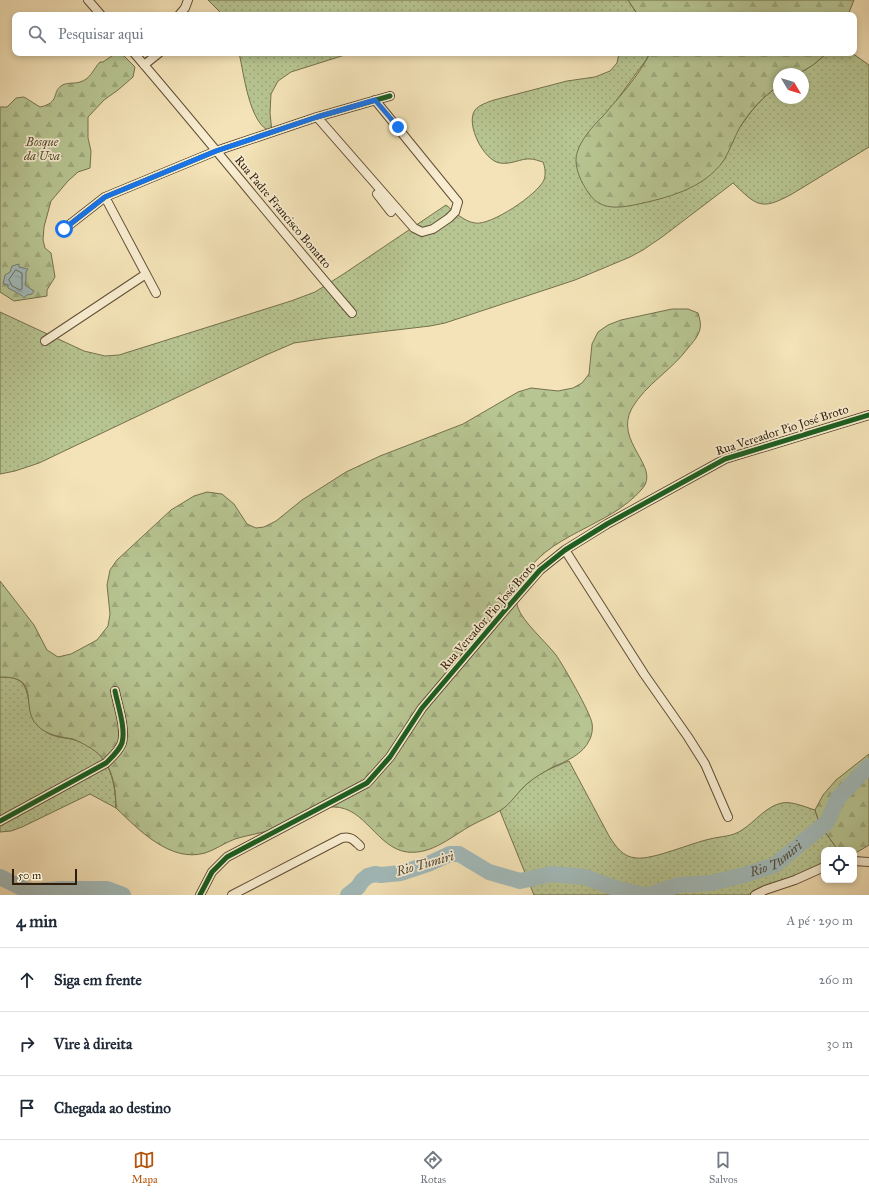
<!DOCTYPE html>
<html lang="pt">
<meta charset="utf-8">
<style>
body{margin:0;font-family:"IM FELL Great Primer",serif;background:#f2f2f3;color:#1f2937}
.controls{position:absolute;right:12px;bottom:12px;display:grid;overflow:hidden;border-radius:8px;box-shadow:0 2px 6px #0003}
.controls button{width:36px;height:36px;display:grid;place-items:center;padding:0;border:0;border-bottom:1px solid #e0e1e3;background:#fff;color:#1f2937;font:20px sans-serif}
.compass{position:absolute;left:773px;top:68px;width:36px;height:36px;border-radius:50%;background:#fff;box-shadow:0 2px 6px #0003;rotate:128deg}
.scale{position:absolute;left:12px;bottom:10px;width:65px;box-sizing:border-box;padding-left:4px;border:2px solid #301d09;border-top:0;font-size:11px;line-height:14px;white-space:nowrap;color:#301d09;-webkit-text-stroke:3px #f8edd1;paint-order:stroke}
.stop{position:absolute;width:12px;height:12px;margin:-9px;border:3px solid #1a73e8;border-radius:50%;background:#fff}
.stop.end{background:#1a73e8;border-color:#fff;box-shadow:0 1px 4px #0008}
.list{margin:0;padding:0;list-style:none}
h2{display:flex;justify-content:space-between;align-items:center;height:52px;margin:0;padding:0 16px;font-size:17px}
h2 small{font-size:13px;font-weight:400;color:#747a83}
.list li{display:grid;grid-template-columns:26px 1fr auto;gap:12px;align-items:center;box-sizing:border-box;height:64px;padding:0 16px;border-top:1px solid #e0e1e3}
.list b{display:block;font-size:15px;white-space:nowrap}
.list em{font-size:13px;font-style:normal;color:#747a83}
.icon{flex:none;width:22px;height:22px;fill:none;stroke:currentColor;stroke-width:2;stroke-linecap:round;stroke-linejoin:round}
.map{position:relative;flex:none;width:869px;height:895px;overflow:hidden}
.search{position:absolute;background:#fff;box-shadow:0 2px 6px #0003;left:12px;right:12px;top:12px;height:44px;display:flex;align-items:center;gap:10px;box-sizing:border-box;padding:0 14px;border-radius:8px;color:#747a83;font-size:15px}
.sheet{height:244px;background:#fff}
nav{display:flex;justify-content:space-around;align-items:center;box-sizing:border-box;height:56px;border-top:1px solid #e0e1e3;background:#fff;font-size:11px;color:#747a83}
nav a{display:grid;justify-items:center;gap:2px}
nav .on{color:#b45309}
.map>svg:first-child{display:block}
</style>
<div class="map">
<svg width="869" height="895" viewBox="0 0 869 895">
<defs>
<pattern id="grass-dots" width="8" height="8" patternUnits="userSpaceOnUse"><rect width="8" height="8" fill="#b7c592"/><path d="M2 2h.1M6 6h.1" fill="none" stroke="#9ea97d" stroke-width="1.8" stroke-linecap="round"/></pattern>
<pattern id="forest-firs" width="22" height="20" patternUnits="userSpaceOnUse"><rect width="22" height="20" fill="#b7c592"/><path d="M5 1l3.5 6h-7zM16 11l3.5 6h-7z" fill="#9ea97d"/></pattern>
<pattern id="water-ripples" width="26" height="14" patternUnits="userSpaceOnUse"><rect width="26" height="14" fill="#a2bbbb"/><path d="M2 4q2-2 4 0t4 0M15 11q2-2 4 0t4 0" fill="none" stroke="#8ca09f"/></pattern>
</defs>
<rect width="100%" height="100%" fill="#f4e3b8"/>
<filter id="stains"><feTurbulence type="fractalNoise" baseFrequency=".005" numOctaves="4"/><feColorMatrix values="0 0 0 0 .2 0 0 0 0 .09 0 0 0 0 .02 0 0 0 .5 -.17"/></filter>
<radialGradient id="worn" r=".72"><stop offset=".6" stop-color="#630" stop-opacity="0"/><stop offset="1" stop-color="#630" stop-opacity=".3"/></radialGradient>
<path fill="url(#grass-dots)" stroke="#74714e" d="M208 0H628L638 15H223Z
M239 53H351L291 72 278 81 271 94 270 113 272 132C249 126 244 73 239 53Z
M619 53H650L646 60 616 101 740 127C751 111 762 97 779 86V98H803V74H798L813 65 827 53H852L869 65V147L792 194C761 211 757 206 733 183L662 237 643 250 630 257 575 280 445 323 430 326 328 338 294 343 266 355 39 463 15 471 0 474V312L84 351 105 356 119 355 291 301 315 292 345 273 446 205C455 212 463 221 475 223 491 226 538 194 544 180 546 174 545 167 543 162 539 161 534 159 531 159 521 158 511 165 500 163 484 161 465 124 475 110 479 105 488 102 494 100L567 81 595 77 610 71 617 63Z
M0 677C21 676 26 683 29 703 30 706 30 712 32 715 34 719 44 731 48 733 53 737 68 738 75 740 108 750 115 777 116 808L90 794 22 827 11 831 0 832Z
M569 761 609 836C616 847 623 857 636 858 653 860 691 843 710 839 721 836 732 837 742 830 755 822 766 806 782 803 792 801 805 807 815 810L820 825 838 850H824V864L747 895H534L500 811C510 803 517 793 527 784 538 773 554 767 569 761Z"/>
<path fill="url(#forest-firs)" stroke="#74714e" d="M628 0H854L848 15H638Z
M116 53H121L135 67 133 77 118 90 104 100 88 117V138L91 151 90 168 78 172 68 181 51 201 44 227 43 240 45 248 51 253 55 277 47 290V296L14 301 0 292V107H7L16 98 24 97 40 107C60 103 52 92 61 86 66 82 74 84 80 82 91 79 93 69 100 62H103Z
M650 53H827L813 65 798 74H779V86C763 96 750 111 740 127 734 138 730 150 724 160 704 189 667 198 634 205 618 208 601 210 590 195 582 184 573 167 577 153 581 139 593 126 603 116 619 97 639 76 650 53Z
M672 309H688L698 313C700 319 701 324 700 329 698 337 693 342 688 348 672 370 646 384 632 408 613 442 662 467 642 489 609 528 546 533 521 581 517 590 515 599 518 608 523 622 546 642 556 655 563 665 590 712 592 723 593 728 592 735 590 739 583 755 566 761 551 768 544 772 535 777 528 783 518 791 512 803 501 810 492 816 481 820 472 825 452 836 432 855 407 852 377 848 365 807 334 807 316 806 298 818 282 825 267 833 251 834 235 839 224 843 215 850 205 853 170 863 138 829 116 808 116 783 111 758 87 746 82 743 78 741 73 739 60 737 46 735 37 725 19 707 43 676 0 677V581L34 625 47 650 58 657 71 654 97 640 108 626 110 614 107 585 110 570 117 560 171 510 194 496 207 492 222 494 234 504 247 524 256 528 264 527 276 521 302 500 346 472 380 456 463 424 518 392 531 388 558 391 573 388 582 383 589 374 592 344 598 332 608 325 621 320Z
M869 754V845L854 854V850H838L820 825 815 810 823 795 836 780Z"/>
<path fill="url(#water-ripples)" stroke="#747c74" d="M19 264V267L28 269 26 272V280L25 285 34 291 32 294 27 295 24 298C21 294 13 291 8 288V285L3 284 5 275 10 272 12 266Z"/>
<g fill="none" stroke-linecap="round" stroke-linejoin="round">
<path stroke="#696c62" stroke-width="1" d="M16 270 22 273V289L20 290 12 286 9 280Z"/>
<g stroke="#a2bbbb" stroke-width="16">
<path d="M0 877 24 889 33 891 62 889H107L123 895"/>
<path d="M348 895 358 887 362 881 368 876 375 874 381 875 401 873 428 864 450 854H459L489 872 520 881 552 874 585 877 615 888 643 895"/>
<path id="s1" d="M649 895 678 885 711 883 744 875 775 865 827 822 838 798 869 766"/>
</g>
<g stroke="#614e35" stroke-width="10">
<path id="minor" d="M88 0 101 15
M179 15 185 8 188 0
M134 53C208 139 278 227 352 313
M144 65 159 53
M317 117 414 228 422 232 433 229 449 218 455 212 458 202 375 100
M377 194 391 212
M105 197 156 293
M64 229 105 197 216 151 317 117 390 96
M45 341 146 274
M565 550 644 674 688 737 705 764 728 817
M0 821 106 763C112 757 119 751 122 743 126 729 118 706 115 691
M854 861 869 862
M200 895 212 872 227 857 367 783 390 757 422 708 506 609 540 570 565 550 607 524 725 459 869 415
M232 895 342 838C351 836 354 840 360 846
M755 895 765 890 795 880 824 867"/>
</g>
<use href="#minor" stroke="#f8edd1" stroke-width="8"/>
<g stroke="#f8edd1" stroke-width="8">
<path id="cycleway" d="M64 229 105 197 216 151 317 117 390 96
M0 821 106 763C112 757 119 751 122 743 126 729 118 706 115 691
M200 895 212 872 227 857 367 783 390 757 422 708 506 609 540 570 565 550 607 524 725 459 869 415"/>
</g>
<use href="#cycleway" stroke="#1b5e20" stroke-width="5"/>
</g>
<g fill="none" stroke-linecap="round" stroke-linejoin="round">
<path stroke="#1a73e8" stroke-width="5" d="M64 229 105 197 216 151 317 117 375 100 398 127"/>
</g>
<g text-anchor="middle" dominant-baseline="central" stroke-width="3.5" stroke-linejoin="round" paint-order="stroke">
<g font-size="12" font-style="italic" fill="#584f32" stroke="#f8edd1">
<text x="42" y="142">Bosque<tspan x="42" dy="14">da Uva</tspan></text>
</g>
<g font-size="12" fill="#301d09" stroke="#f8edd1">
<text transform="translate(283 212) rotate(50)">Rua Padre Francisco Bonatto</text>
<text transform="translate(782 430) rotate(-18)">Rua Vereador Pio José Broto</text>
<text transform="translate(488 616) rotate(-49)">Rua Vereador Pio José Broto</text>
</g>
<g font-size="13" font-style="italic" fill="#524c3e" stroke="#f8edd1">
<text stroke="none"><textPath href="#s1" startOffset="134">Rio Tumiri</textPath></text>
<text transform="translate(425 864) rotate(-16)">Rio Tumiri</text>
</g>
</g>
<rect width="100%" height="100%" filter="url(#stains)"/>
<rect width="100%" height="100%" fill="url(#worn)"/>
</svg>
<div class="controls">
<button><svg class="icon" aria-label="locate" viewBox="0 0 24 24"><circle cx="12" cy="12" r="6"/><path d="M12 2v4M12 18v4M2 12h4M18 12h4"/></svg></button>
</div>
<svg class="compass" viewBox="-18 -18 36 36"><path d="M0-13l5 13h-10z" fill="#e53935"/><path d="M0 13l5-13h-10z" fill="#747a83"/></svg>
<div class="scale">50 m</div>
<div class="stop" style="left:64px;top:229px"></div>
<div class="stop end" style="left:398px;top:127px"></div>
<div class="search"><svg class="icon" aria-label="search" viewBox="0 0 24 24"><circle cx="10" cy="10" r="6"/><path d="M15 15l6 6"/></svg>Pesquisar aqui</div>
</div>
<section class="sheet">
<h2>4 min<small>A pé · 290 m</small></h2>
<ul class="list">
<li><svg class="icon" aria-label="ahead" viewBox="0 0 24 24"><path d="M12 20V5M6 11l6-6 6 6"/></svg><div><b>Siga em frente</b></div><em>260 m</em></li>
<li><svg class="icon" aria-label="right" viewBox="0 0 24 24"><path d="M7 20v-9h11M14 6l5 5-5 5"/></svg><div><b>Vire à direita</b></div><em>30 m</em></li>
<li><svg class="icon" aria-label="arrive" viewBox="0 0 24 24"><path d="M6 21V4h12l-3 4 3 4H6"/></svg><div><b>Chegada ao destino</b></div></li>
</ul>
</section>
<nav>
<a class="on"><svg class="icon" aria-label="map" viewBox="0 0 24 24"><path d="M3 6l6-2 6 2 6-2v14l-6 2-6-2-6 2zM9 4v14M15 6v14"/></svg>Mapa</a>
<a><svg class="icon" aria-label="directions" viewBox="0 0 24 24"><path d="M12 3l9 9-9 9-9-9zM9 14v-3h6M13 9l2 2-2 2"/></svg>Rotas</a>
<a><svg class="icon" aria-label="saved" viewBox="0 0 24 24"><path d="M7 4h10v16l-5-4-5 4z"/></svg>Salvos</a>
</nav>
